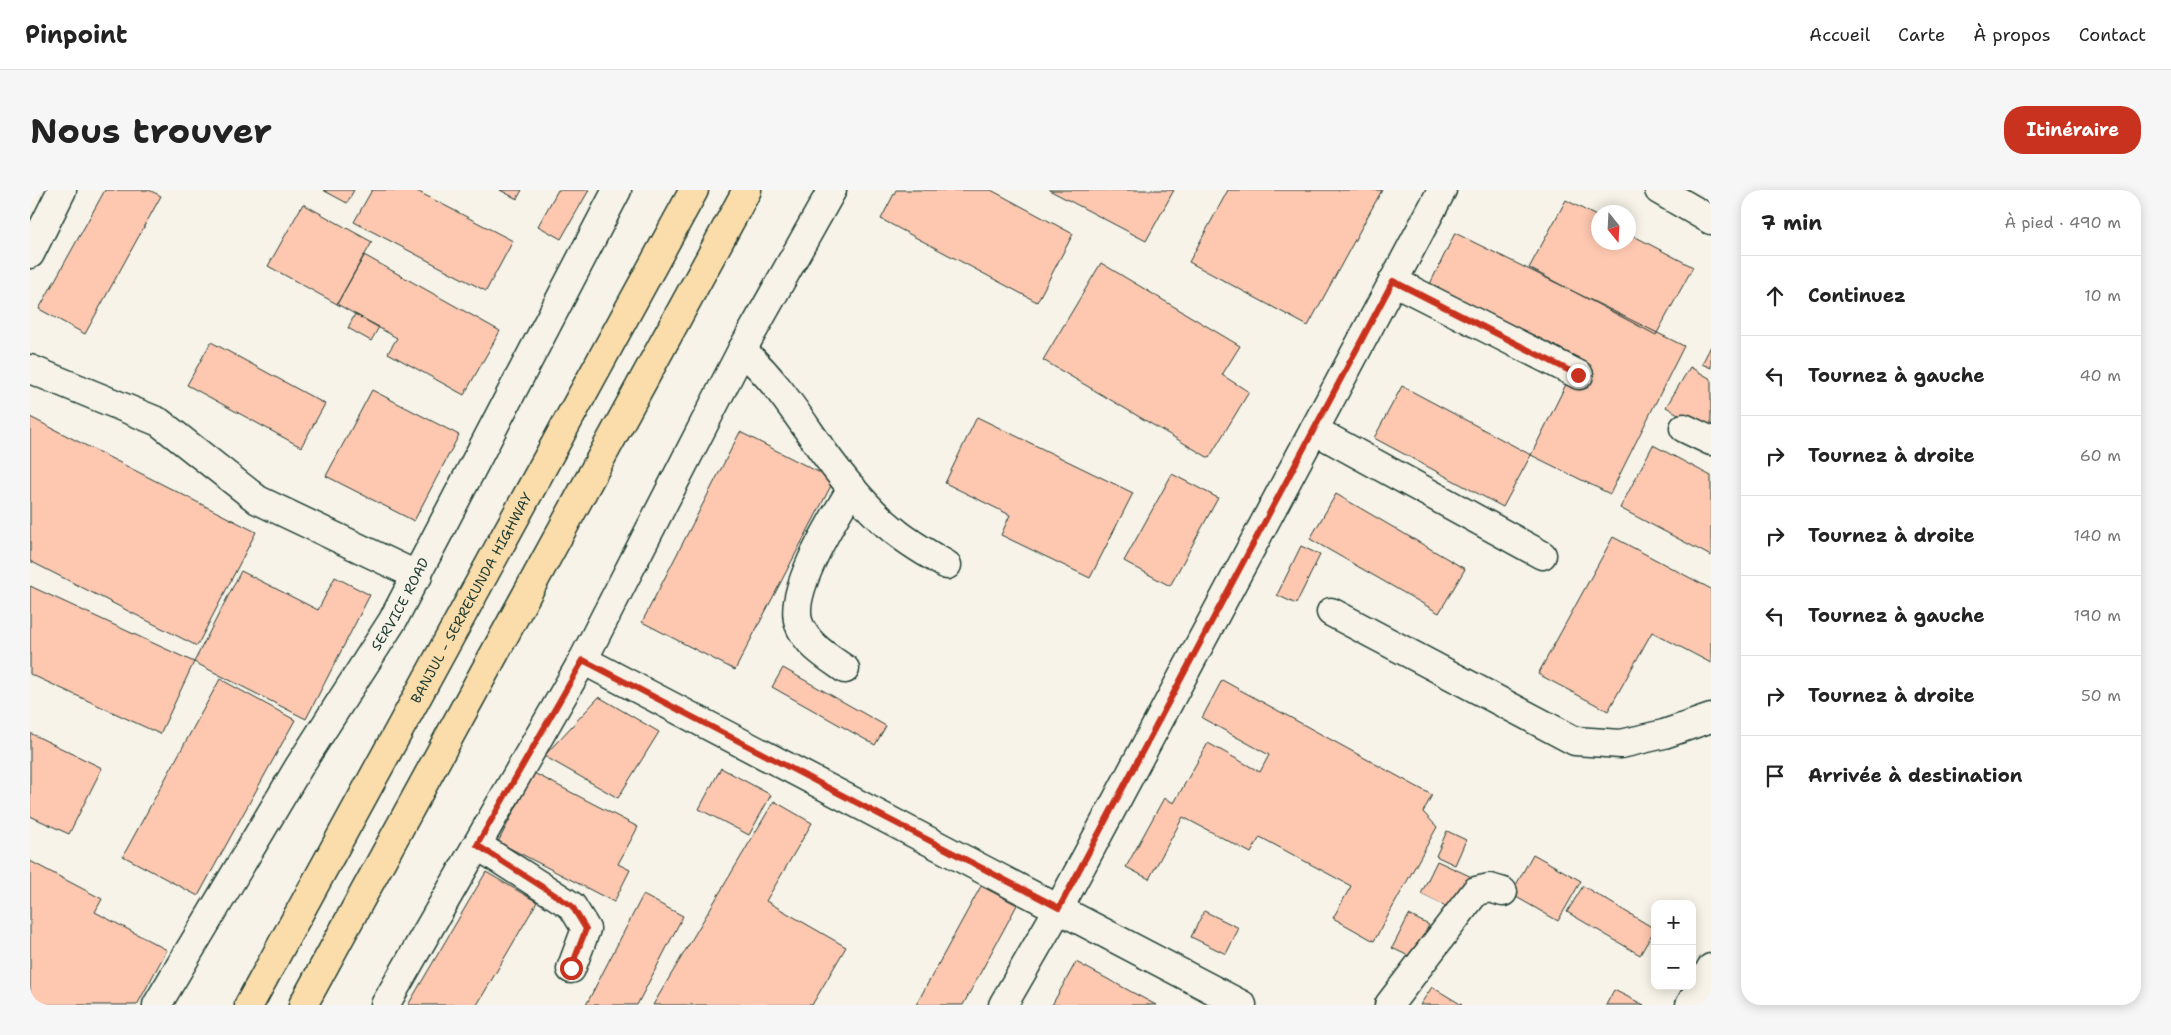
<!DOCTYPE html>
<html lang="fr">
<meta charset="utf-8">
<style>
body{margin:0;font-family:"Shantell Sans",sans-serif;background:#f6f6f6;color:#222}
.controls{position:absolute;right:15px;bottom:15px;display:grid;overflow:hidden;border-radius:10px;box-shadow:0 2px 12px #0003}
.controls button{width:45px;height:45px;display:grid;place-items:center;padding:0;border:0;border-bottom:1px solid #e0e0e0;background:#fff;color:#222;font:25px sans-serif}
.compass{position:absolute;left:1561px;top:15px;width:45px;height:45px;border-radius:50%;background:#fff;box-shadow:0 2px 12px #0003;rotate:162deg}
.stop{position:absolute;width:15px;height:15px;margin:-11px;border:4px solid #c8321e;border-radius:50%;background:#fff}
.stop.end{background:#c8321e;border-color:#fff;box-shadow:0 1px 5px #0008}
.list{margin:0;padding:0;list-style:none}
h2{display:flex;justify-content:space-between;align-items:center;height:65px;margin:0;padding:0 20px;font-size:21px}
h2 small{font-size:16px;font-weight:400;color:#767676}
.list li{display:grid;grid-template-columns:32px 1fr auto;gap:15px;align-items:center;box-sizing:border-box;height:80px;padding:0 20px;border-top:1px solid #e0e0e0}
.list b{display:block;font-size:19px;white-space:nowrap}
.list em{font-size:16px;font-style:normal;color:#767676}
.icon{flex:none;width:28px;height:28px;fill:none;stroke:currentColor;stroke-width:2;stroke-linecap:round;stroke-linejoin:round}
.map{position:relative;flex:none;width:1681px;height:815px;overflow:hidden;border-radius:20px}
header{display:flex;align-items:center;gap:30px;box-sizing:border-box;height:70px;padding:0 25px;background:#fff;border-bottom:1px solid #e0e0e0}
header strong{font-size:24px}
nav{display:flex;gap:28px;margin-inline-start:auto;font-size:18px}
.intro{display:flex;align-items:center;justify-content:space-between;box-sizing:border-box;height:120px;padding:0 30px}
h1{margin:0;font-size:35px}
.button{padding:12px 22px;border-radius:20px;background:#c8321e;color:#fff;font-size:18px;font-weight:700}
main{display:flex;gap:30px;padding:0 30px}
aside{flex:1;background:#fff;border-radius:20px;box-shadow:0 2px 12px #0003}
.map>svg:first-child{display:block}
</style>
<header>
<strong>Pinpoint</strong>
<nav><a>Accueil</a><a>Carte</a><a>À propos</a><a>Contact</a></nav>
</header>
<div class="intro"><h1>Nous trouver</h1><a class="button">Itinéraire</a></div>
<main>
<div class="map">
<svg width="1681" height="815" viewBox="0 0 1681 815">
<rect width="100%" height="100%" fill="#f7f3e8"/>
<filter id="ink" filterUnits="userSpaceOnUse"><feTurbulence type="fractalNoise" baseFrequency=".02" numOctaves="2"/><feDisplacementMap in="SourceGraphic" scale="10" xChannelSelector="R" yChannelSelector="G"/><feConvolveMatrix kernelMatrix="1 2 1 2 8 2 1 2 1" color-interpolation-filters="sRGB"/></filter>
<g filter="url(#ink)">
<path fill="#fdc7b0" stroke="#1f3d34" d="M75 0H119L131 6 55 144 9 119Z
M293 0H324L317 13Z
M342 0H385L483 51 456 101 324 32Z
M470 0H492L487 9Z
M528 0H559L531 49 508 36Z
M866 0H961L1043 44 1007 112 851 29Z
M1019 0H1144L1116 51Z
M1198 0H1352L1278 136 1159 72Z
M1536 10 1568 27V52H1598V43L1663 77 1626 145 1499 78Z
M273 14 342 52 307 114 238 76Z
M1425 43 1654 156 1580 304 1501 265 1549 168 1400 94Z
M334 65 470 141 434 205 358 163 367 148 307 114Z
M1071 73 1210 156 1192 185 1219 202 1179 268 1013 170Z
M325 124 349 137 341 151 318 138Z
M181 152 295 214 271 257 157 195Z
M1681 156V178L1672 174Z
M1660 177 1681 189V243L1636 217Z
M1372 196 1501 265 1473 317 1344 248Z
M342 200 429 245 384 331 296 286Z
M0 227 226 342 167 456 0 371Z
M947 227 1103 303 1060 388 971 345 980 325 915 293Z
M710 242 804 290 705 480 612 432Z
M1623 255 1681 286V366L1590 318Z
M1142 284 1188 308 1140 396 1094 371Z
M1306 304 1435 379 1409 423 1280 349Z
M1583 347 1681 399V473L1622 442 1578 521 1508 484Z
M1271 356 1290 365 1266 414 1247 405Z
M211 381 288 420 305 387 340 405 276 529 164 472Z
M0 396 164 472 130 544 0 484Z
M753 478 856 536 845 555 742 497Z
M190 489 265 530 168 706 93 666Z
M1192 490 1402 605 1393 622 1407 637 1344 751 1303 728 1321 696 1230 647 1221 663 1153 627 1119 689 1096 677 1134 608 1144 613 1178 553 1230 582 1239 565 1172 528Z
M569 507 629 542 588 608 514 566Z
M0 543 72 578 39 644 0 626Z
M691 578 741 605 719 645 669 619Z
M504 583 608 637 588 674 600 680 584 712 468 652Z
M744 611 782 633 736 711 816 757 782 815H623Z
M1417 641 1436 650 1425 675 1406 666Z
M1503 664 1551 691 1528 731 1481 704Z
M0 671 72 709 65 722 137 760 107 815H0Z
M1407 671 1444 688 1428 722 1391 704Z
M456 682 507 712 447 815H378Z
M951 696 987 715 933 815H886Z
M1553 696 1625 739 1610 765 1537 722Z
M613 705 653 726 607 815H556Z
M1174 721 1209 738 1196 764 1161 747Z
M1379 725 1399 735 1383 768 1362 758Z
M1046 772 1126 815H1022Z
M1402 797 1432 815H1390Z
M1584 800 1614 815H1576Z"/>
<g fill="none" stroke-linecap="round" stroke-linejoin="round">
<g stroke="#1f3d34" stroke-width="31">
<g id="minor">
<path d="M1629 0 1681 30"/>
<path d="M0 64 32 0"/>
<path d="M1363 91 1549 185"/>
<path d="M712 160C748 193 765 222 792 260 813 289 838 321 866 342 882 355 900 365 917 375"/>
<path d="M0 179 129 232 228 310 388 386"/>
<path d="M1654 238 1681 251"/>
<path d="M1284 240 1512 365"/>
<path d="M1301 422 1545 551 1591 554 1634 544 1681 528"/>
<path d="M553 470 1212 815"/>
<path d="M815 479C798 467 777 455 769 434 757 401 805 327 822 298"/>
<path d="M447 655 542 716 556 739 541 779"/>
<path id="s1" d="M127 815 270 575 363 430 587 0"/>
<path d="M355 815 553 470 712 160 802 0"/>
<path d="M973 815 1029 718 1412 0"/>
<path d="M1359 815 1446 701 1460 698 1473 702"/>
<path d="M1660 815 1681 778"/>
</g>
</g>
<g stroke="#1f3d34" stroke-width="31">
<g id="highway">
<path id="s2" d="M219 815 664 0"/>
<path d="M273 815 717 0"/>
</g>
</g>
<use href="#minor" stroke="#f7f3e8" stroke-width="28"/>
<use href="#highway" stroke="#fbddab" stroke-width="28"/>
</g>
</g>
<g fill="none" stroke-linecap="round" stroke-linejoin="round" filter="url(#ink)">
<path stroke="#c8321e" stroke-width="6" d="M541 778 556 739 542 716 447 655 553 470 1029 718 1363 91 1548 185"/>
</g>
<g text-anchor="middle" dominant-baseline="central" stroke-width="4" stroke-linejoin="round" paint-order="stroke">
<g font-size="14" fill="#1f3d34" stroke="#f7f3e8">
<text stroke="none"><textPath href="#s2" startOffset="464">BANJUL - SERREKUNDA HIGHWAY</textPath></text>
<text stroke="none"><textPath href="#s1" startOffset="469">SERVICE ROAD</textPath></text>
</g>
</g>
</svg>
<div class="controls">
<button>+</button>
<button>−</button>
</div>
<svg class="compass" viewBox="-18 -18 36 36"><path d="M0-13l5 13h-10z" fill="#e53935"/><path d="M0 13l5-13h-10z" fill="#767676"/></svg>
<div class="stop" style="left:541px;top:778px"></div>
<div class="stop end" style="left:1548px;top:185px"></div>
</div>
<aside>
<h2>7 min<small>À pied · 490 m</small></h2>
<ul class="list">
<li><svg class="icon" aria-label="ahead" viewBox="0 0 24 24"><path d="M12 20V5M6 11l6-6 6 6"/></svg><div><b>Continuez</b></div><em>10 m</em></li>
<li><svg class="icon" aria-label="left" viewBox="0 0 24 24"><path d="M17 20v-9H6M10 6l-5 5 5 5"/></svg><div><b>Tournez à gauche</b></div><em>40 m</em></li>
<li><svg class="icon" aria-label="right" viewBox="0 0 24 24"><path d="M7 20v-9h11M14 6l5 5-5 5"/></svg><div><b>Tournez à droite</b></div><em>60 m</em></li>
<li><svg class="icon" aria-label="right" viewBox="0 0 24 24"><path d="M7 20v-9h11M14 6l5 5-5 5"/></svg><div><b>Tournez à droite</b></div><em>140 m</em></li>
<li><svg class="icon" aria-label="left" viewBox="0 0 24 24"><path d="M17 20v-9H6M10 6l-5 5 5 5"/></svg><div><b>Tournez à gauche</b></div><em>190 m</em></li>
<li><svg class="icon" aria-label="right" viewBox="0 0 24 24"><path d="M7 20v-9h11M14 6l5 5-5 5"/></svg><div><b>Tournez à droite</b></div><em>50 m</em></li>
<li><svg class="icon" aria-label="arrive" viewBox="0 0 24 24"><path d="M6 21V4h12l-3 4 3 4H6"/></svg><div><b>Arrivée à destination</b></div></li>
</ul>
</aside>
</main>
